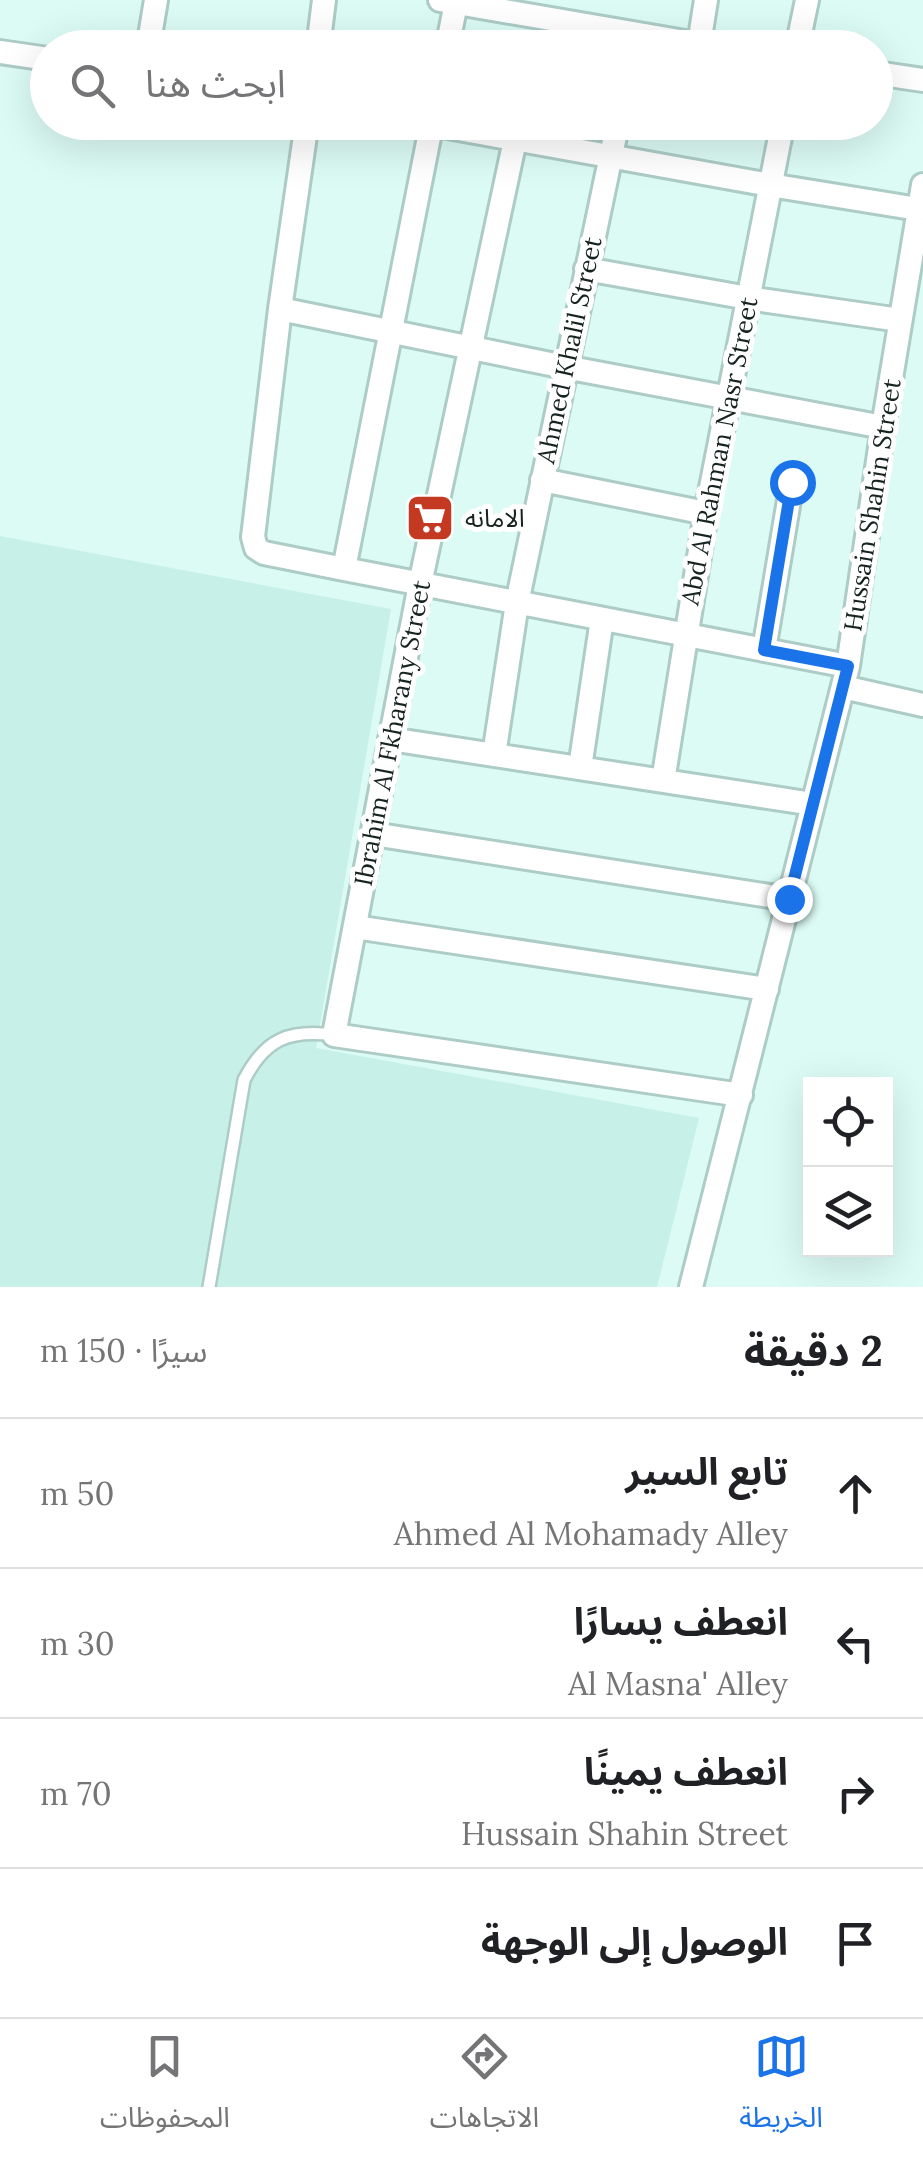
<!DOCTYPE html>
<html lang="ar">
<meta charset="utf-8">
<style>
body{margin:0;font-family:Lora,"Noto Sans Arabic",serif;background:#f6f6f6;color:#202124;direction:rtl}
.controls{position:absolute;right:30px;bottom:30px;display:grid;overflow:hidden;border-radius:0px;box-shadow:0 10px 40px #0002}
.controls button{width:90px;height:90px;display:grid;place-items:center;padding:0;border:0;border-bottom:2px solid #e0e0e0;background:#fff;color:#202124;font:50px sans-serif}
.stop{position:absolute;width:30px;height:30px;margin:-22px;border:8px solid #1a73e8;border-radius:50%;background:#fff}
.stop.end{background:#1a73e8;border-color:#fff;box-shadow:0 2px 10px #0008}
.list{margin:0;padding:0;list-style:none}
h2{display:flex;justify-content:space-between;align-items:center;height:130px;margin:0;padding:0 40px;font-size:42px}
h2 small{font-size:32px;font-weight:400;color:#757577}
.list li{display:grid;grid-template-columns:65px 1fr auto;gap:30px;align-items:center;box-sizing:border-box;height:150px;padding:0 40px;border-top:2px solid #e0e0e0}
.list b{display:block;font-size:38px;white-space:nowrap}
.list p{margin:0;font-size:32px;white-space:nowrap;color:#757577}
.list em{font-size:32px;font-style:normal;color:#757577}
.icon{flex:none;width:55px;height:55px;fill:none;stroke:currentColor;stroke-width:2;stroke-linecap:round;stroke-linejoin:round}
.map{position:relative;flex:none;width:923px;height:1287px;overflow:hidden;direction:ltr}
.search{position:absolute;background:#fff;box-shadow:0 10px 40px #0002;left:30px;right:30px;top:30px;height:110px;display:flex;align-items:center;gap:25px;box-sizing:border-box;padding:0 35px;border-radius:55px;color:#757577;font-size:38px}
.sheet{height:730px;background:#fff}
nav{display:flex;justify-content:space-around;align-items:center;box-sizing:border-box;height:140px;border-top:2px solid #e0e0e0;background:#fff;font-size:28px;color:#757577}
nav a{display:grid;justify-items:center;gap:5px}
nav .on{color:#1a73e8}
.map>svg:first-child{display:block}
</style>
<div class="map">
<svg width="923" height="1287" viewBox="0 0 923 1287">
<rect width="100%" height="100%" fill="#dbfbf4"/>
<path fill="#c6f0e8" d="M0 536 391 609 316 1048 699 1118 657 1287H0Z"/>
<g fill="none" stroke-linecap="round" stroke-linejoin="round">
<g stroke="#adccc6" stroke-width="16">
<path id="lane" d="M209 1287 244 1080C265 1039 289 1029 334 1035"/>
</g>
<g stroke="#adccc6" stroke-width="28">
<path id="street" d="M440 0 720 48
M699 44 706 0
M148 48 156 0
M318 48 324 0
M447 48 456 3
M797 48 807 0
M0 52 48 59
M876 73 923 80
M307 122 280 309 253 537 256 548 264 553 344 569 848 666
M420 122 770 185 918 209
M515 140 420 584 334 1035 741 1095
M586 269 748 298 900 320
M280 309 565 367 883 427
M542 480 706 513
M344 569 432 122
M764 650 792 482
M843 687 923 705
M390 739 813 804
M494 755 517 603 618 122
M580 768 602 619
M663 781 706 513 783 122
M373 834 789 899
M355 927 767 989
M691 1287 848 666 883 427 923 185"/>
</g>
<use href="#lane" stroke="#fff" stroke-width="11"/>
<use href="#street" stroke="#fff" stroke-width="22"/>
</g>
<g fill="none" stroke-linecap="round" stroke-linejoin="round">
<path stroke="#1a73e8" stroke-width="12" d="M789 899 848 666 764 650 792 482"/>
</g>
<defs>
<g id="supermarket-square" transform="scale(2.5)"><rect x="-9" y="-9" width="18" height="18" rx="4" fill="#c43921" stroke="#fff"/><path d="M-6-5.5h2.5l.6 2H6L4.5 2H-2.5L-4.4-4H-6ZM-1.5 3.2a1.3 1.3 0 1 0 .1 0ZM3 3.2a1.3 1.3 0 1 0 .1 0Z" fill="#fff"/></g>
</defs>
<g fill-rule="evenodd">
<use href="#supermarket-square" x="430" y="518"/>
</g>
<g text-anchor="middle" dominant-baseline="central" stroke-width="10" stroke-linejoin="round" paint-order="stroke">
<g font-size="25" fill="#172321" stroke="#fff">
<text transform="translate(569 350) rotate(-78)">Ahmed Khalil Street</text>
<text transform="translate(719 451) rotate(-79)">Abd Al Rahman Nasr Street</text>
<text transform="translate(872 505) rotate(-81)">Hussain Shahin Street</text>
<text transform="translate(392 733) rotate(-79)">Ibrahim Al Fkharany Street</text>
</g>
<g font-size="25" fill="#172321" stroke="#fff" text-anchor="start">
<text x="465" y="518">الامانه</text>
</g>
</g>
</svg>
<div class="controls">
<button><svg class="icon" aria-label="locate" viewBox="0 0 24 24"><circle cx="12" cy="12" r="6"/><path d="M12 2v4M12 18v4M2 12h4M18 12h4"/></svg></button>
<button><svg class="icon" aria-label="layers" viewBox="0 0 24 24"><path d="M12 4l9 5-9 5-9-5zM3 14l9 5 9-5"/></svg></button>
</div>
<div class="stop" style="left:792px;top:482px"></div>
<div class="stop end" style="left:789px;top:899px"></div>
<div class="search"><svg class="icon" aria-label="search" viewBox="0 0 24 24"><circle cx="10" cy="10" r="6"/><path d="M15 15l6 6"/></svg>ابحث هنا</div>
</div>
<section class="sheet">
<h2>2 دقيقة<small>سيرًا · 150 m</small></h2>
<ul class="list">
<li><svg class="icon" aria-label="ahead" viewBox="0 0 24 24"><path d="M12 20V5M6 11l6-6 6 6"/></svg><div><b>تابع السير</b><p>Ahmed Al Mohamady Alley</p></div><em>50 m</em></li>
<li><svg class="icon" aria-label="left" viewBox="0 0 24 24"><path d="M17 20v-9H6M10 6l-5 5 5 5"/></svg><div><b>انعطف يسارًا</b><p>Al Masna' Alley</p></div><em>30 m</em></li>
<li><svg class="icon" aria-label="right" viewBox="0 0 24 24"><path d="M7 20v-9h11M14 6l5 5-5 5"/></svg><div><b>انعطف يمينًا</b><p>Hussain Shahin Street</p></div><em>70 m</em></li>
<li><svg class="icon" aria-label="arrive" viewBox="0 0 24 24"><path d="M6 21V4h12l-3 4 3 4H6"/></svg><div><b>الوصول إلى الوجهة</b></div></li>
</ul>
</section>
<nav>
<a class="on"><svg class="icon" aria-label="map" viewBox="0 0 24 24"><path d="M3 6l6-2 6 2 6-2v14l-6 2-6-2-6 2zM9 4v14M15 6v14"/></svg>الخريطة</a>
<a><svg class="icon" aria-label="directions" viewBox="0 0 24 24"><path d="M12 3l9 9-9 9-9-9zM9 14v-3h6M13 9l2 2-2 2"/></svg>الاتجاهات</a>
<a><svg class="icon" aria-label="saved" viewBox="0 0 24 24"><path d="M7 4h10v16l-5-4-5 4z"/></svg>المحفوظات</a>
</nav>
